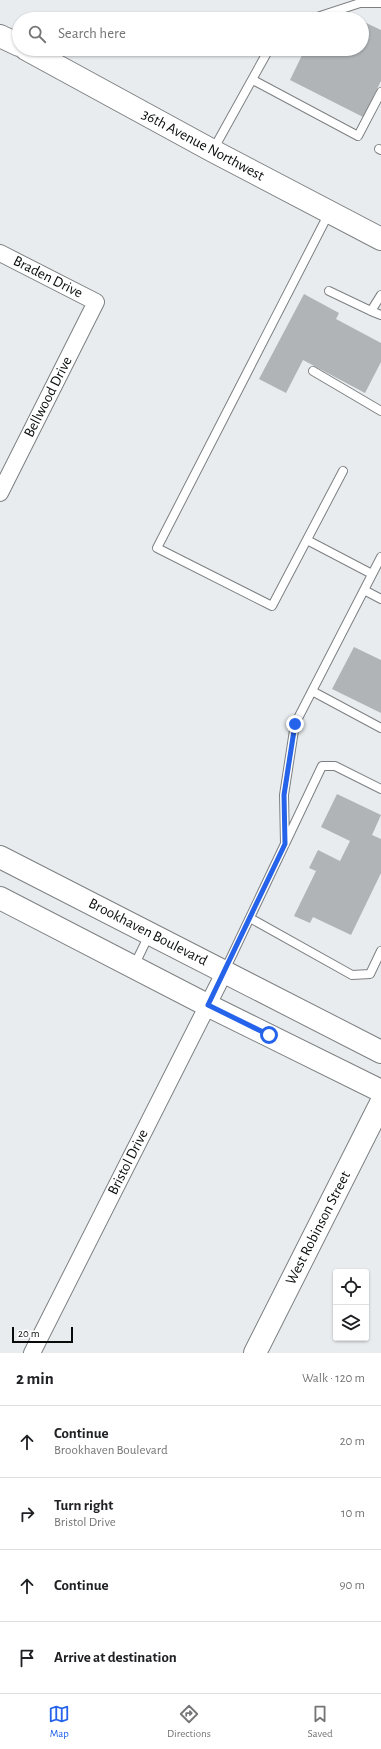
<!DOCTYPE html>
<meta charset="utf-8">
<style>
body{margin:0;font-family:"Alegreya Sans",sans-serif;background:#f2f2f2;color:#202124}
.controls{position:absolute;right:12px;bottom:12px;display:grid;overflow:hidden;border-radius:4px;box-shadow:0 1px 3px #0004}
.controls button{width:36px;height:36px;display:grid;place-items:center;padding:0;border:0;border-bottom:1px solid #e0e0e0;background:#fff;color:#202124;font:20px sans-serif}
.scale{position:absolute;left:12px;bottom:10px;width:61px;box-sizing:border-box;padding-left:4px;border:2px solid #0a0c0c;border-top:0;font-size:11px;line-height:14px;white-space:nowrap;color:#0a0c0c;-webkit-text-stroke:3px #fff;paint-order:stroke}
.stop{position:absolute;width:12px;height:12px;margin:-9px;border:3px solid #2563eb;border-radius:50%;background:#fff}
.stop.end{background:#2563eb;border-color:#fff;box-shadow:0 1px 4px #0008}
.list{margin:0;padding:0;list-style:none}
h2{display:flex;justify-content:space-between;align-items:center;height:52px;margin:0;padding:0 16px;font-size:17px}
h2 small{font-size:13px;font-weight:400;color:#757577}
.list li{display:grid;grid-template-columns:26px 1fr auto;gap:12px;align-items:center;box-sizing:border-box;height:72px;padding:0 16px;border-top:1px solid #e0e0e0}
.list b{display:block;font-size:15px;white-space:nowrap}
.list p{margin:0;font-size:13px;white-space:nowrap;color:#757577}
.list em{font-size:13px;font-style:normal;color:#757577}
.icon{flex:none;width:22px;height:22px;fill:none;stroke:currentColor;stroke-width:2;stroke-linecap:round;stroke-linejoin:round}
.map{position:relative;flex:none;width:381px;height:1353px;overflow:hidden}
.search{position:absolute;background:#fff;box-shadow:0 1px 3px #0004;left:12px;right:12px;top:12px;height:44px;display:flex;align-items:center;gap:10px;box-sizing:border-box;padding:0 14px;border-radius:22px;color:#757577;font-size:15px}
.sheet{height:340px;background:#fff}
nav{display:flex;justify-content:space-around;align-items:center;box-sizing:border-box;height:56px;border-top:1px solid #e0e0e0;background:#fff;font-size:11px;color:#757577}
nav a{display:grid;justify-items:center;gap:2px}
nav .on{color:#2563eb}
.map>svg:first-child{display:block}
</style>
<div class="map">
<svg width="381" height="1353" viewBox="0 0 381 1353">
<rect width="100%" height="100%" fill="#e8ecee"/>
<path fill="#b0b4b6" d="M350 14 359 19H335Z
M362 21 381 30V81L363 117 290 80 305 49H362Z
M304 294 339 313 336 319 381 343V362L365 393 303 360 286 393 259 379Z
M354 647 381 660V713L332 689Z
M337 794 381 815 372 835 381 839V873L351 935 313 917 310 923 294 916 316 871 309 868 318 850 340 861 350 841 321 827Z"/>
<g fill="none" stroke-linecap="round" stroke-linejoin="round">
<g stroke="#7d8082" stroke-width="10">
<path id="lane" d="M311 19 360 3H381
M253 80 358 136 381 92
M379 149 381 150
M213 150 269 49
M329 213 157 548 272 606 343 471
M329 291 371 311
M381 295 371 311 381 315
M313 371 381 411
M307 540 372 574
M364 590 381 599
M312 691 381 728
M285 844 284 795 295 724 381 557
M250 918 352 975 370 974 381 951
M134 966 149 935
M225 970 322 766H335L381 789"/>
</g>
<g stroke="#7d8082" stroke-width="18">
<path id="street" d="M0 253 96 302 0 493
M32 1353 225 971"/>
</g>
<g stroke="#7d8082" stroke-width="24">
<path id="secondary" d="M0 36 19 45
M26 49 213 151 381 239
M0 857 381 1052
M0 898 207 1005 381 1091
M255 1353 381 1103"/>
</g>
<use href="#lane" stroke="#fff" stroke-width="8"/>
<use href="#street" stroke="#fff" stroke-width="16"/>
<use href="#secondary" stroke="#fff" stroke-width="22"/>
</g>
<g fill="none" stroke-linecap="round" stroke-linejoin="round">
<path stroke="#2563eb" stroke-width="5" d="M269 1035 208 1005 285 844 284 795 295 724"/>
</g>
<g text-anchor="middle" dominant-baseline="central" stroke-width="3" stroke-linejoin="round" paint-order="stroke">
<g font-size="15" fill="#0a0c0c" stroke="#fff">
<text transform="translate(203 145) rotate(28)">36th Avenue Northwest</text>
<text transform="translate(48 277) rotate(27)">Braden Drive</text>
<text transform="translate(48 397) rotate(-63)">Bellwood Drive</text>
<text transform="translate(148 932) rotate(27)">Brookhaven Boulevard</text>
<text transform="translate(128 1162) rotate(-63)">Bristol Drive</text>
<text transform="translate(318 1228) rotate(-63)">West Robinson Street</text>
</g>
</g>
</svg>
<div class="controls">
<button><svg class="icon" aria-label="locate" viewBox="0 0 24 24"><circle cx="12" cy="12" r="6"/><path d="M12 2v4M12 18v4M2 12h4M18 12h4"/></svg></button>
<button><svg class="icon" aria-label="layers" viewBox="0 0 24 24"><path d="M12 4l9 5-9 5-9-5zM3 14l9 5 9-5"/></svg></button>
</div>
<div class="scale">20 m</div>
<div class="stop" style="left:269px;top:1035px"></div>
<div class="stop end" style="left:295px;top:724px"></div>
<div class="search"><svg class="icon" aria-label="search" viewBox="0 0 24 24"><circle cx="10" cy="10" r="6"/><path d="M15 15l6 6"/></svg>Search here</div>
</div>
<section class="sheet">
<h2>2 min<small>Walk · 120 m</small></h2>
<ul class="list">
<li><svg class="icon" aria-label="ahead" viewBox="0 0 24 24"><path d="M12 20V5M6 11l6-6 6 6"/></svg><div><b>Continue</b><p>Brookhaven Boulevard</p></div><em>20 m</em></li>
<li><svg class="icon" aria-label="right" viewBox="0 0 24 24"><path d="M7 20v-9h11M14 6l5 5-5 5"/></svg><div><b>Turn right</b><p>Bristol Drive</p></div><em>10 m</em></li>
<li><svg class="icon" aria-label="ahead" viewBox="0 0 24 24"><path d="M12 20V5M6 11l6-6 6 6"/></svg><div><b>Continue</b></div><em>90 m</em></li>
<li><svg class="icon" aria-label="arrive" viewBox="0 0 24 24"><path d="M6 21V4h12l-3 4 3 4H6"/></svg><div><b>Arrive at destination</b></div></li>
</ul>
</section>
<nav>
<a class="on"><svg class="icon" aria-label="map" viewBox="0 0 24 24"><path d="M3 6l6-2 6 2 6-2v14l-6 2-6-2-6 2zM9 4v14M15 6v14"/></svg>Map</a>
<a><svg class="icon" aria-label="directions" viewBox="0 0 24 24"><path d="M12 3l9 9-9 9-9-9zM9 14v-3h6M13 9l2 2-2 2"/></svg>Directions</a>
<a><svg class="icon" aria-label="saved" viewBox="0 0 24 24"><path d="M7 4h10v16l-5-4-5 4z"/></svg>Saved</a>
</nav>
